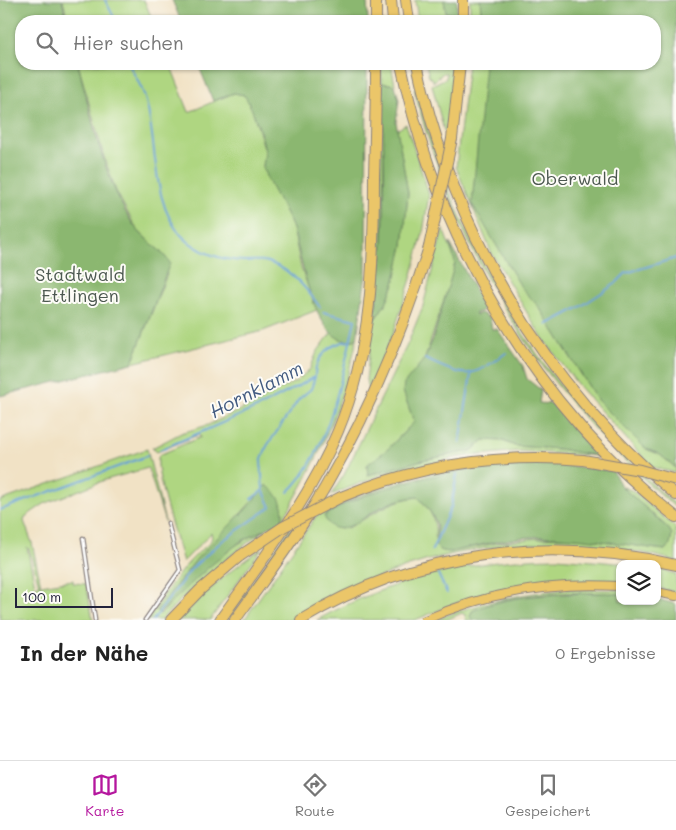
<!DOCTYPE html>
<html lang="de">
<meta charset="utf-8">
<style>
body{margin:0;font-family:Mali,sans-serif;background:#f2f2f2;color:#222}
.controls{position:absolute;right:15px;bottom:15px;display:grid;overflow:hidden;border-radius:10px;box-shadow:0 1px 4px #0004}
.controls button{width:45px;height:45px;display:grid;place-items:center;padding:0;border:0;border-bottom:1px solid #e0e0e0;background:#fff;color:#222;font:25px sans-serif}
.scale{position:absolute;left:15px;bottom:12px;width:98px;box-sizing:border-box;padding-left:5px;border:2px solid #22223b;border-top:0;font-size:14px;line-height:18px;white-space:nowrap;color:#22223b;-webkit-text-stroke:4px #fdfcf7;paint-order:stroke}
.list{margin:0;padding:0;list-style:none}
h2{display:flex;justify-content:space-between;align-items:center;height:65px;margin:0;padding:0 20px;font-size:21px}
h2 small{font-size:16px;font-weight:400;color:#767676}
.icon{flex:none;width:28px;height:28px;fill:none;stroke:currentColor;stroke-width:2;stroke-linecap:round;stroke-linejoin:round}
.map{position:relative;flex:none;width:676px;height:620px;overflow:hidden}
.search{position:absolute;background:#fff;box-shadow:0 1px 4px #0004;left:15px;right:15px;top:15px;height:55px;display:flex;align-items:center;gap:12px;box-sizing:border-box;padding:0 18px;border-radius:20px;color:#767676;font-size:19px}
.sheet{height:140px;background:#fff}
nav{display:flex;justify-content:space-around;align-items:center;box-sizing:border-box;height:70px;border-top:1px solid #e0e0e0;background:#fff;font-size:14px;color:#767676}
nav a{display:grid;justify-items:center;gap:2px}
nav .on{color:#b5179e}
.map>svg:first-child{display:block}
</style>
<div class="map">
<svg width="676" height="620" viewBox="0 0 676 620">
<rect width="100%" height="100%" fill="#fdfcf7"/>
<filter id="ink" filterUnits="userSpaceOnUse"><feTurbulence type="fractalNoise" baseFrequency=".02" numOctaves="2"/><feDisplacementMap in="SourceGraphic" scale="10" xChannelSelector="R" yChannelSelector="G"/><feConvolveMatrix kernelMatrix="1 2 1 2 8 2 1 2 1" color-interpolation-filters="sRGB"/></filter>
<filter id="wash" filterUnits="userSpaceOnUse"><feTurbulence type="fractalNoise" baseFrequency=".0096" numOctaves="4" result="noise"/><feDisplacementMap in="SourceGraphic" scale="20" xChannelSelector="R" yChannelSelector="G"/><feGaussianBlur stdDeviation="1.12" result="paint"/><feColorMatrix in="noise" values="0 0 0 0 0 0 0 0 0 0 0 0 0 0 0 0 0 1.4 0 .05"/><feComposite in="paint" operator="in"/></filter>
<g filter="url(#wash)">
<rect width="100%" height="100%" fill="#f1e2c5"/>
<path fill="#afd681" stroke="#687c5e" fill-rule="evenodd" d="M63 0H144L153 21H68Z
M415 0H444L446 13 457 14 456 21H418Z
M470 0H480L482 21H470Z
M78 64H170L189 112 234 93 244 95 250 102 265 151 263 167 293 228 301 268 317 310 263 331 132 363 167 274 161 253 137 230 116 191 104 157Z
M381 64H391L395 85 382 83Z
M426 64H454L452 99H450L446 131H444L432 85 446 78 447 73H443L433 82V79L429 77Z
M468 64H485L486 71 472 204 499 247 509 267 539 307 598 401 646 449 659 454 676 468V473L652 467 581 389 541 336 492 254 456 167Z
M414 89H416C462 259 542 390 676 505V508C541 392 459 261 414 89Z
M382 105 384 140 382 273 375 310 379 260Z
M406 124 429 194 423 233 410 282 393 334 368 390 366 380 373 322 386 303 394 284 403 246 408 193 397 130Z
M443 229 456 263 425 358 403 391 414 422 388 449 367 465 368 475 423 460 471 451 484 440 503 441 515 446 559 449 598 456 519 451 458 457 383 474 331 495 344 475 408 343 423 306Z
M332 332C341 338 347 343 357 339 342 407 318 461 282 521L283 512 265 487 180 580 156 611 159 614 162 613C191 580 225 546 266 530 227 556 193 585 161 620H147C162 598 178 572 197 554 203 547 215 543 211 533L183 562C178 544 152 467 159 455L201 437 198 435 157 452 152 448 181 433 208 425 261 400 274 392 297 381 310 369 317 352Z
M147 449 165 522 148 468 105 480 44 504 25 517 24 521 32 543 41 585 73 580V583L86 584 93 620H0V501ZM27 547 29 549 39 585 35 586Z
M494 465C438 481 373 483 324 515L348 528C374 515 387 500 418 497 431 510 437 521 435 539L443 551 451 552C496 542 539 535 585 538 612 540 638 547 665 550 671 543 673 537 669 529L621 486 633 491 676 528V561C585 535 481 538 392 572 370 580 347 589 326 600 315 606 304 616 293 620 282 620 256 620 244 620L317 515 358 496 389 485 439 472Z
M294 528 228 620H226L289 530Z
M262 548 210 620H178C204 593 231 569 262 548Z
M557 558 628 564H620V583L555 582 504 590 459 602 415 620H317C391 579 472 559 557 558Z
M657 569 676 574V592L657 588Z
M569 589 620 590V594C573 591 516 591 472 611L470 617 473 620H466L465 615 462 613 446 620H435C479 602 522 593 569 589Z"/>
<path fill="#8bb76f" stroke="#566c55" d="M0 0H62L67 21H21V64H78C91 115 102 171 129 218 140 238 159 246 170 263L132 363 0 396Z
M172 0H367L368 21H181Z
M444 0H457V14L446 13Z
M480 0H676V468L659 454 646 449 598 401 539 307 521 287 472 204 485 64H655V21H482Z
M198 64H367L366 274 357 339C315 355 301 253 293 229 287 211 266 183 263 167 263 162 265 157 265 152 263 137 252 106 244 95L234 93 213 101Z
M382 83 395 85 399 100 396 122 408 193 403 246 394 284 386 303 373 322C389 243 384 162 382 83Z
M450 243 484 307 482 311 475 313 476 315 481 313 490 318 492 329H497L500 333 523 366 527 379 541 390 539 403 552 404 598 456 559 449 515 446 503 441 484 440 471 451 423 460 368 475 367 465 388 449 414 422 403 391 404 384 425 358 433 339 455 263Z
M546 463 613 471 621 486 669 529 672 534 670 544 665 550C617 544 568 533 519 538 496 541 473 547 451 552 426 551 440 537 436 523 433 514 425 504 418 497 405 498 391 502 380 508 364 516 336 545 324 516 374 482 487 462 546 463Z
M266 485C279 494 285 504 282 521L240 542 209 567 159 614 156 611 198 557 245 510Z
M605 593 620 594V601H657V599L676 604V620H473L470 617 472 611C513 593 561 594 605 593Z"/>
<g fill="none" stroke-linecap="round" stroke-linejoin="round">
<path stroke="#68a0d6" stroke-width="2" d="M105 0 116 21
M129 64C134 75 142 86 145 98 158 139 150 203 182 236 199 253 220 260 244 261 255 261 262 259 273 264 294 272 307 290 320 307
M546 325 580 307 615 284 626 273 676 258
M425 359C467 378 468 380 506 353
M460 443 471 374
M160 450 261 406 315 377C314 357 332 342 350 341
M288 492C328 456 343 372 355 320L323 312
M251 499 263 490 261 461 267 446 299 399 311 389 315 377
M0 510 147 456
M432 550 451 507 457 474
M438 574 447 593
M153 620 192 568 222 541 271 507 263 490"/>
</g>
</g>
<g filter="url(#ink)">
<g fill="none" stroke-linecap="round" stroke-linejoin="round">
<g stroke="#8a8280" stroke-width="5">
<path id="lane" d="M83 538 95 620
M145 620 180 570 168 523"/>
</g>
<g stroke="#8a8280" stroke-width="10">
<path id="primary" d="M657 592 676 596
M425 620C487 592 553 582 620 586"/>
</g>
<g stroke="#8a8280" stroke-width="12">
<path id="highway" d="M391 0 393 21
M406 0 409 21
M376 21V0
M463 21V0
M401 64C436 237 536 408 676 517
M417 64C453 233 544 384 676 495
M452 139 460 64
M341 497C418 465 500 453 583 460
M171 620 200 590 240 556
M220 620C263 559 309 500 338 431 372 349 374 264 374 177 375 140 376 102 376 64
M235 620C259 586 285 553 307 517 361 432 399 343 429 247
M301 620C415 550 548 535 676 565"/>
</g>
<use href="#lane" stroke="#fff" stroke-width="2.5"/>
<use href="#primary" stroke="#ebc669" stroke-width="8"/>
<use href="#highway" stroke="#ebc669" stroke-width="10"/>
<g stroke="#8a8280" stroke-width="12" stroke-linecap="butt">
<path id="highway-bridge" d="M429 247 452 139
M583 460 640 470 676 480
M240 556 283 527 341 497"/>
</g>
<use href="#highway-bridge" stroke="#ebc669" stroke-width="10"/>
</g>
</g>
<g text-anchor="middle" dominant-baseline="central" stroke-width="4" stroke-linejoin="round" paint-order="stroke">
<g font-size="18" fill="#4c5850" stroke="#fdfcf7">
<text x="575" y="178">Oberwald</text>
<text x="80" y="274">Stadtwald<tspan x="80" dy="21">Ettlingen</tspan></text>
</g>
<g font-size="19" font-style="italic" fill="#425b81" stroke="#fdfcf7">
<text transform="translate(256 389) rotate(-27)">Hornklamm</text>
</g>
</g>
</svg>
<div class="controls">
<button><svg class="icon" aria-label="layers" viewBox="0 0 24 24"><path d="M12 4l9 5-9 5-9-5zM3 14l9 5 9-5"/></svg></button>
</div>
<div class="scale">100 m</div>
<div class="search"><svg class="icon" aria-label="search" viewBox="0 0 24 24"><circle cx="10" cy="10" r="6"/><path d="M15 15l6 6"/></svg>Hier suchen</div>
</div>
<section class="sheet">
<h2>In der Nähe<small>0 Ergebnisse</small></h2>
<ul class="list">
</ul>
</section>
<nav>
<a class="on"><svg class="icon" aria-label="map" viewBox="0 0 24 24"><path d="M3 6l6-2 6 2 6-2v14l-6 2-6-2-6 2zM9 4v14M15 6v14"/></svg>Karte</a>
<a><svg class="icon" aria-label="directions" viewBox="0 0 24 24"><path d="M12 3l9 9-9 9-9-9zM9 14v-3h6M13 9l2 2-2 2"/></svg>Route</a>
<a><svg class="icon" aria-label="saved" viewBox="0 0 24 24"><path d="M7 4h10v16l-5-4-5 4z"/></svg>Gespeichert</a>
</nav>
